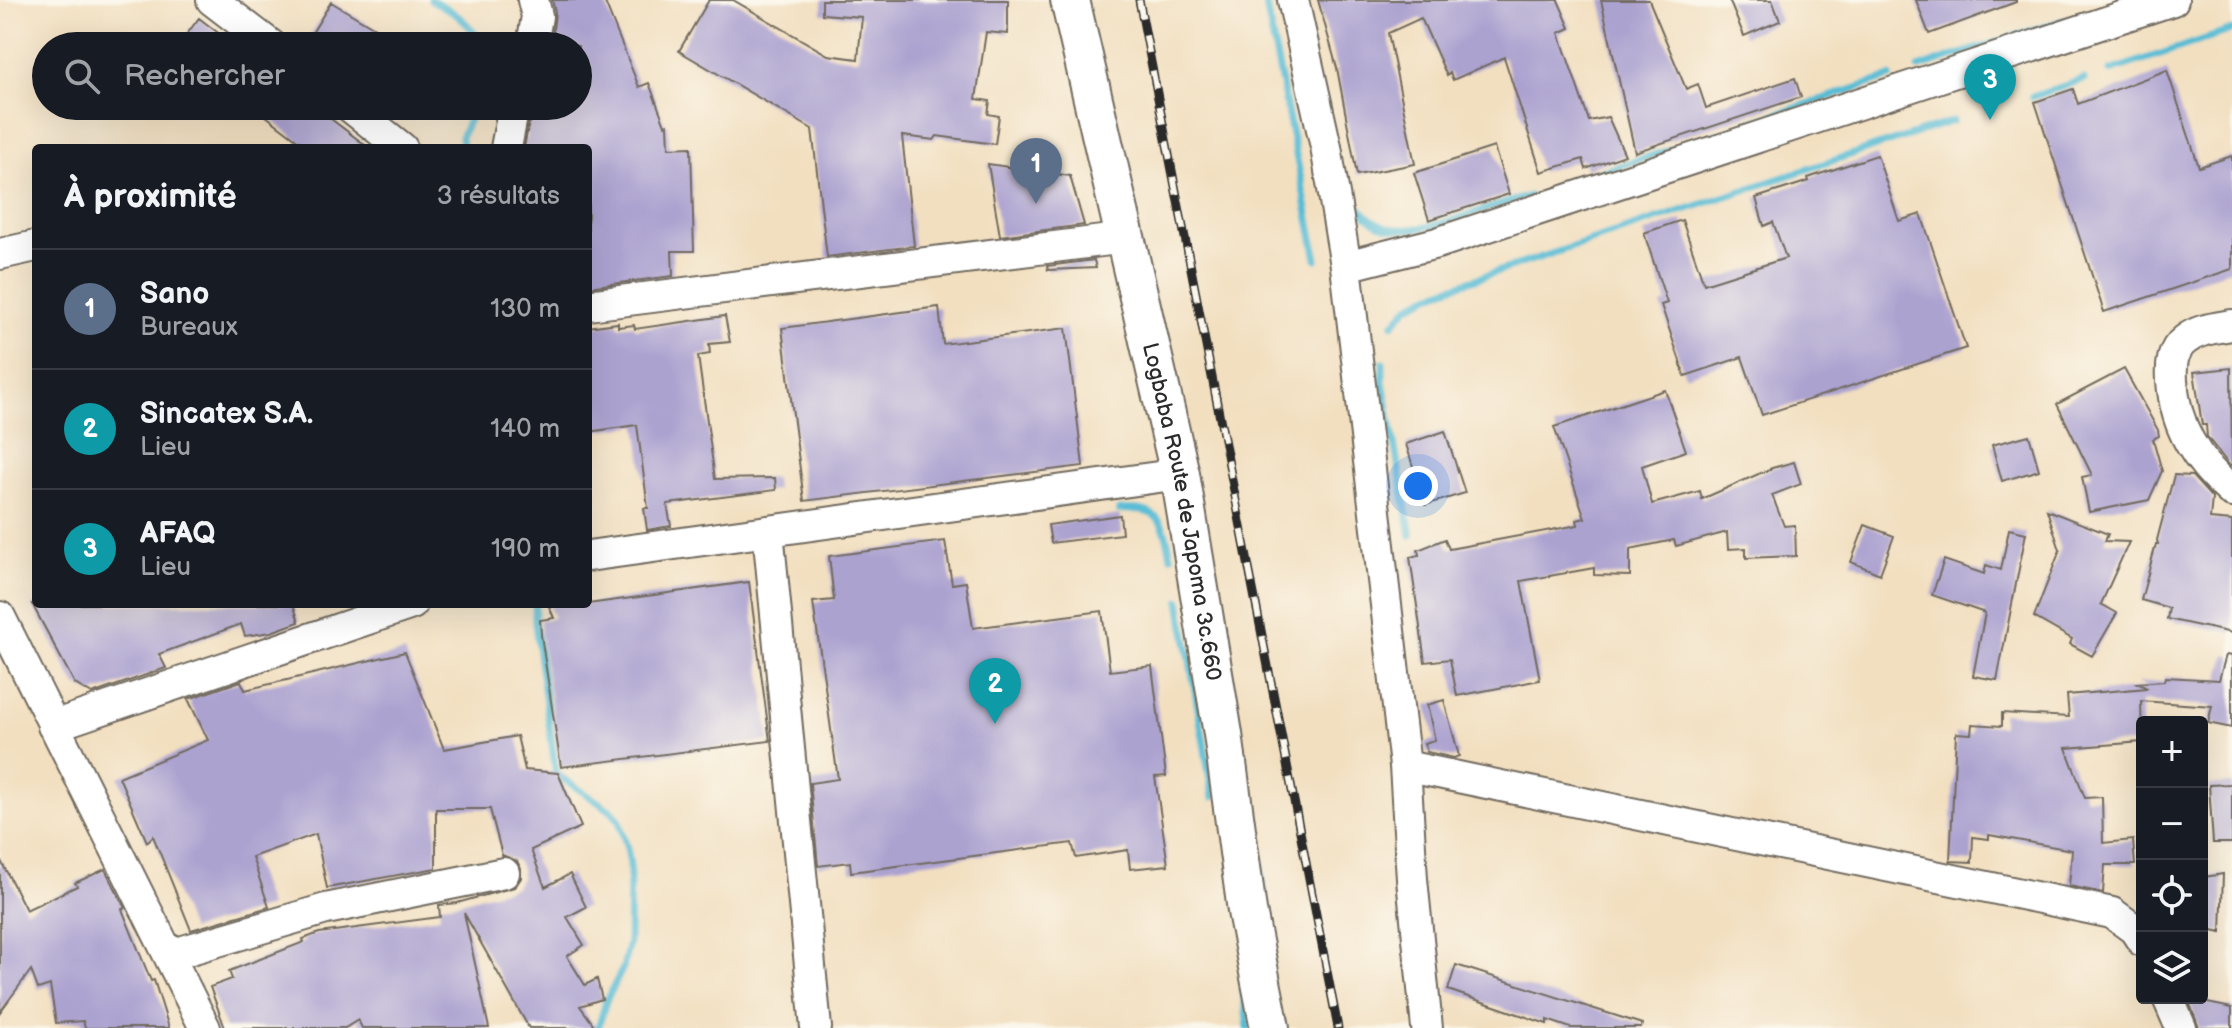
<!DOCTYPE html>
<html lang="fr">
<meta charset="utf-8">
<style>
body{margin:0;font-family:"Balsamiq Sans",sans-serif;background:#242831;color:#f1f3f6}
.controls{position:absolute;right:24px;bottom:24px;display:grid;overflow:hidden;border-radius:8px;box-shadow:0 8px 32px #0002}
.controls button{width:72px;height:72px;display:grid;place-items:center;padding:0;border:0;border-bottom:2px solid #363941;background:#171b24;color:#f1f3f6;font:40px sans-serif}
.you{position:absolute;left:1418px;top:486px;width:28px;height:28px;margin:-20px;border:6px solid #fff;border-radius:50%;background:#1a73e8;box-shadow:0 0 0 12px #1a73e833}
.badge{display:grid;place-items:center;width:52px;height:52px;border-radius:50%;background:#d690ce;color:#fff;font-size:26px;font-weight:700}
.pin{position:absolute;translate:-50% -66px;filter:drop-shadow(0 2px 4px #0008)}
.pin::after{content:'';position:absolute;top:42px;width:28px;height:24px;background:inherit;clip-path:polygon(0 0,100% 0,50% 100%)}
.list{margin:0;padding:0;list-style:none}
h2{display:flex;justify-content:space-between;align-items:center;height:104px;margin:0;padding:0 32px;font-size:34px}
h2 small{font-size:26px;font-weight:400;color:#9ea1a6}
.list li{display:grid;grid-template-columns:52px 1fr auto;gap:24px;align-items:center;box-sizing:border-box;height:120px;padding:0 32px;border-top:2px solid #363941}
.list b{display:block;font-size:30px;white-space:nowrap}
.list p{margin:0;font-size:26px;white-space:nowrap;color:#9ea1a6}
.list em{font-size:26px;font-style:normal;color:#9ea1a6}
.icon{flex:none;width:44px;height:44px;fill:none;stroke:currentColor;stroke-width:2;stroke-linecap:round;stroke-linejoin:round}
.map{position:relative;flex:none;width:2232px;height:1028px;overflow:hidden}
.search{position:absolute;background:#171b24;box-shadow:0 8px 32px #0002;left:32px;top:32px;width:560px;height:88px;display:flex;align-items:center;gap:20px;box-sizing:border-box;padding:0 28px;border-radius:44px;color:#9ea1a6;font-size:30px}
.panel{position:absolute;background:#171b24;box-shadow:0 8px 32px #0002;left:32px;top:144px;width:560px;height:464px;border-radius:8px}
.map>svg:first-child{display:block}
</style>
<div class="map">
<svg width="2232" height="1028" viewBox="0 0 2232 1028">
<rect width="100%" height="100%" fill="#fbf7ec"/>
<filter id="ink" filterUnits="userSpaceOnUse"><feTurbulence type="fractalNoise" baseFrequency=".0125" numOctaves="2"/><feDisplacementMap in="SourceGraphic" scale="16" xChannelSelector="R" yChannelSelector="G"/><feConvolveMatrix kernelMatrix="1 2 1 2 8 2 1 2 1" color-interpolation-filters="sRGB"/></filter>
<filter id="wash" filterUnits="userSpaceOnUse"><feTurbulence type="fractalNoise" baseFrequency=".006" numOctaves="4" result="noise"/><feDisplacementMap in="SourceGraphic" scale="32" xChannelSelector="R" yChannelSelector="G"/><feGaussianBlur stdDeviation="1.8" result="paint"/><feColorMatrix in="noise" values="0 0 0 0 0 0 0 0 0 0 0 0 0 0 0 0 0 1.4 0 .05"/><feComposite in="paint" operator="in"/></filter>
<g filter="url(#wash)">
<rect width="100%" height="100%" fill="#f2dfc0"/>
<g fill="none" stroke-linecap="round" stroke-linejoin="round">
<path stroke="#56bcd4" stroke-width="7" d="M431 0C451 9 474 25 481 46
M1265 0 1317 259
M1918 68 2064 20
M2110 71 2232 30
M2032 97 2084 79
M1743 125 1890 77
M462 148 461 137 475 106
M1345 184C1371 240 1406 234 1456 219 1480 211 1504 203 1529 196
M1553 187 1719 134
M1393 324 1409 306 1442 290 1953 121
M1383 363V382L1411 535
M1119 510C1159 507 1164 520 1171 556
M1180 601 1213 797
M535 604V623L556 774 613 812 619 821 627 848 630 865 629 942 623 968 606 1001 598 1028
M1255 828 1271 935
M1241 975 1248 1028"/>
</g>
<g id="blocks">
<path fill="#aca2d0" d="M552 0H604L639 87 649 83 665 125 668 124 669 148 691 147 694 251H672L673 276 588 287V148H524L529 122H531L532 106H578V46H559L553 30 555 12Z
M709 0H733L828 55 858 59 862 17 822 14V0H1008V34L986 32 976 99 990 101 988 114 999 116 995 144 937 136 934 140 902 136 914 246 827 257 812 129 679 51Z
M1318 0H1558L1570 28 1559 33 1589 121 1608 117 1625 155 1586 169 1583 159 1541 172 1504 57 1453 80 1450 73 1447 76 1421 18 1388 33 1415 164 1357 175 1337 68Z
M1601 0H1649L1686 89 1698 84 1706 108 1795 78 1801 97 1635 152Z
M1729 0H1772L1780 21 1744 36Z
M1916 0H2016V2L1929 34Z
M331 2 405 46H322L309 38Z
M199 18 235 46H178Z
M2167 70 2199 167 2232 156V269L2104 312 2035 102 2073 89 2078 104Z
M253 106H314L369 148H308Z
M1494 147 1509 194 1429 220 1414 173Z
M1877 155 1899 221 1921 214 1966 348 1762 415 1742 357 1685 376 1661 305 1667 303 1644 233 1682 220 1704 284 1786 258 1773 222 1764 226 1756 198 1809 181 1808 178Z
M988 164 1070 176 1084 225 1000 236Z
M1094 260 1096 268 1048 270 1047 266Z
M939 307 943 344 1066 328 1083 466 804 501 782 328Z
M725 316 730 342 709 344 710 354 698 356 715 479 775 478 776 490 667 504 671 526 647 530 644 508H648L637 425 588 432V327L618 323V327L634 325 635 329Z
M2231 368 2232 466H2230L2207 437 2206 425H2202L2194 372Z
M2124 369 2158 430 2159 436 2153 439 2162 471 2149 500 2089 512 2082 477 2092 475 2057 404Z
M1665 390 1686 451 1642 466 1652 504 1700 491 1702 499 1772 468 1794 462 1801 484 1772 495 1784 526 1795 525 1796 556 1746 558V548L1728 549 1727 532 1676 546 1674 540 1630 549V576L1594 575V568L1521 581 1540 680 1457 696 1450 659 1425 662 1410 557 1419 555 1418 550 1445 539 1449 549 1578 525 1577 520 1585 518 1554 427Z
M1445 431 1465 493 1425 505 1406 444Z
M2029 435 2039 470 2002 481 1992 445Z
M2174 475 2192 476 2212 498 2210 519 2232 521V633L2167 619 2169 608 2141 600 2156 544H2158L2157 540Z
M2047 510 2108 534 2105 541 2129 542 2101 604 2117 613 2092 656 2070 644 2072 639 2034 617 2060 550Z
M1120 515 1122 534 1051 543 1048 525Z
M1865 525 1894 536 1880 574 1851 562Z
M2009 529 2026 533 1997 680 1973 676 1985 613 1932 595 1944 560 1984 574 1986 565 2001 570Z
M945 541 952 584 966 582 973 628 1102 611 1110 671 1152 666 1166 776 1155 777 1168 865 1130 869 1128 850 1076 858 1072 843 851 872 850 862 818 866 810 783 838 779 813 602 834 600 829 556Z
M749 582 770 741 561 767 541 635 540 620 554 618 548 604H588Z
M32 604H293L299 622 271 632 245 636 241 624 159 654 166 668 92 694 75 684Z
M405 652 444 749 517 736 525 770 558 773 581 827 531 850 545 887 570 874 586 907 567 917 584 945 567 956 585 985 597 979 602 999 580 1006 596 1028H529L464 913 489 1028H362L358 1020 345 1028H225L210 987 232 979 229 971 304 942 303 939 319 933 440 917 439 905 457 903 515 887 521 878V869L517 861 502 855 490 809H436V868L327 888 316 834 252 857 269 907 191 930 153 836 147 842 119 777 208 740 188 699 241 681 245 690Z
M2226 655 2232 656V728L2208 723 2212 706 2141 701 2142 742 2066 748 2085 798 2102 797 2103 843 2133 840 2135 865H2105L2103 893 2069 886 2072 850 1989 835V839L1973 837 1972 862 1950 861 1956 733 1971 734 1972 724 2002 726V713L2069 717 2067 695 2147 688 2137 683 2164 681 2165 677 2219 680Z
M1444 700 1459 756 1454 758 1427 752 1424 743 1435 740 1427 705Z
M2232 784V843H2213L2209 785Z
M0 859 26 910 77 886 75 883 105 869 125 908 122 909 151 981 154 980 169 1028H85L83 1021 56 1023 50 985 38 989 31 970 0 1012Z
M2223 874 2221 932 2203 928 2204 877Z
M1456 965 1642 1024 1641 1028H1571L1547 1020V1024L1448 990Z
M2188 999 2232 1008V1028H2199Z"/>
</g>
</g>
<g filter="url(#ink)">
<use href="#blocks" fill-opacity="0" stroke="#716a5f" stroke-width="2"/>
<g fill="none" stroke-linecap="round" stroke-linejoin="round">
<g stroke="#716a5f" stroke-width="34">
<path id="minor" d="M212 0 272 46
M1293 0 1326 147 1346 266 1405 766 1412 879 1427 1028
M532 46 537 16 533 0
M349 106 402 148
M506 148 514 106
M0 254 36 246
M1346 266 1437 243 2173 0
M588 305 1126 238
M2232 325C2215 328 2199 329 2185 340 2172 350 2171 365 2172 380 2175 427 2196 461 2232 492
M768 531 816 1028
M588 556 1180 474
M0 617 205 1028
M53 726 412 604
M1405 766 2112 913 2134 929 2142 941
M170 955 326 909 504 873
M2168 998 2181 1028"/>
</g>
<g stroke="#716a5f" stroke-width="42">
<g id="major">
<path id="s1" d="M1070 0 1180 474 1223 734 1247 911 1270 1028"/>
</g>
</g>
<use href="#minor" stroke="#fff" stroke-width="30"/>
<use href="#major" stroke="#fff" stroke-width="38"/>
<g stroke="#2b2b2b" stroke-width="9">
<path id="rail" d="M1139 0 1338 1028"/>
</g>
<use href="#rail" stroke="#fbf7ec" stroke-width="6" stroke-dasharray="18" stroke-linecap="butt"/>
</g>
</g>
<g text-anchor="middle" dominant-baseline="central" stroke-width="7" stroke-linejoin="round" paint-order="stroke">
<g font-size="22" fill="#2b2b2b" stroke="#fbf7ec">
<text stroke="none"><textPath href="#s1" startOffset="524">Logbaba Route de Japoma 3c.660</textPath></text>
</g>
</g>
</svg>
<div class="controls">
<button>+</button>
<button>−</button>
<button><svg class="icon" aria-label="locate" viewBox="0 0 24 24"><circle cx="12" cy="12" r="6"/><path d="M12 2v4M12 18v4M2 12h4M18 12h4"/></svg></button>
<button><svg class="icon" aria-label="layers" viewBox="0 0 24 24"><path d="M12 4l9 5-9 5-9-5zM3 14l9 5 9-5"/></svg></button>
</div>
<div class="you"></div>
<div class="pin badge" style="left:1036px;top:204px;background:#5c6f8a">1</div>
<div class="pin badge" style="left:995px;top:724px;background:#0f9aa8">2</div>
<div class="pin badge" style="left:1990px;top:120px;background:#0f9aa8">3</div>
<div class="search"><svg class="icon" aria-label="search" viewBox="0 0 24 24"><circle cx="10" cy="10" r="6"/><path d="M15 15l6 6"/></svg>Rechercher</div>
<section class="panel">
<h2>À proximité<small>3 résultats</small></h2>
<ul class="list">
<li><span class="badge" style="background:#5c6f8a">1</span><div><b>Sano</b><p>Bureaux</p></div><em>130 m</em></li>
<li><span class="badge" style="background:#0f9aa8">2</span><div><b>Sincatex S.A.</b><p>Lieu</p></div><em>140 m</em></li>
<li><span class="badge" style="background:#0f9aa8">3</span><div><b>AFAQ</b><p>Lieu</p></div><em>190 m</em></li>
</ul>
</section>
</div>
